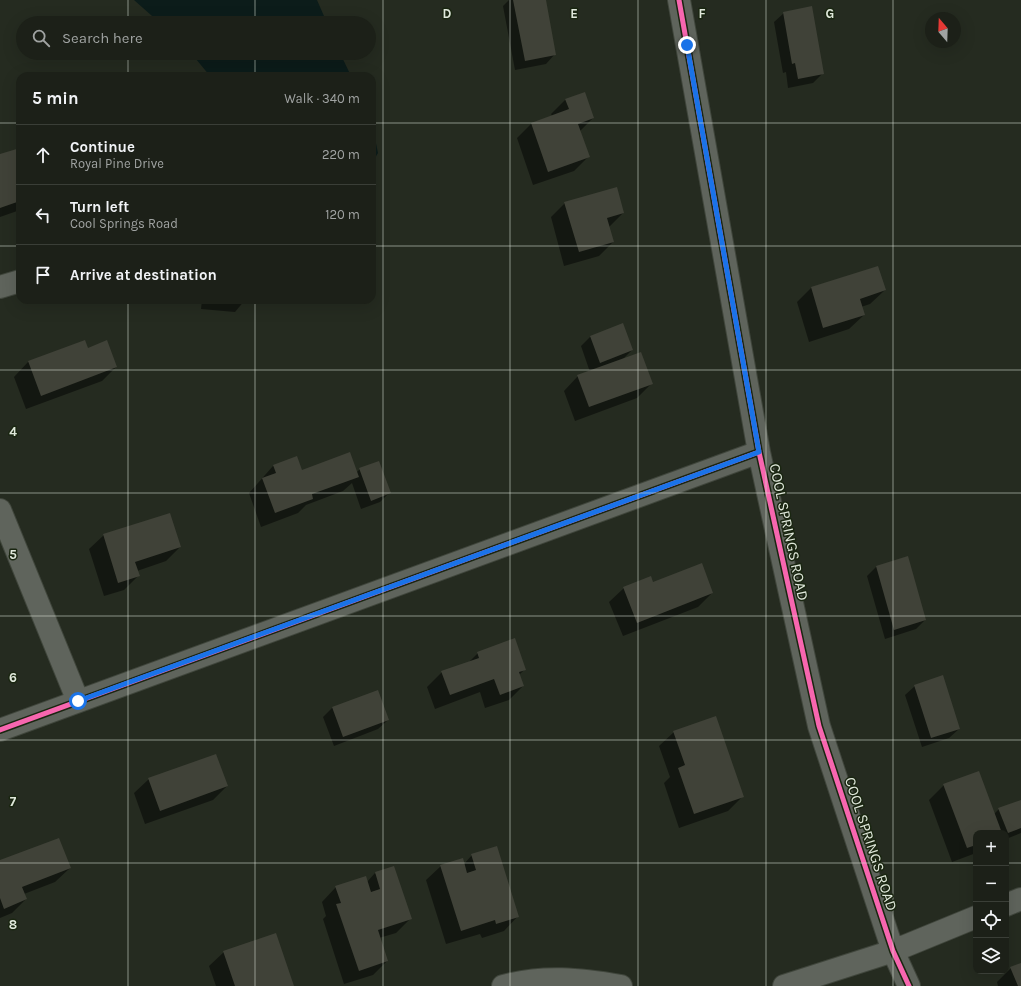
<!DOCTYPE html>
<meta charset="utf-8">
<style>
body{margin:0;font-family:Karla,sans-serif;background:#252821;color:#f1f3f6}
.controls{position:absolute;right:12px;bottom:12px;display:grid;overflow:hidden;border-radius:8px;box-shadow:0 4px 16px #0002}
.controls button{width:36px;height:36px;display:grid;place-items:center;padding:0;border:0;border-bottom:1px solid #3a3e37;background:#1c2018;color:#f1f3f6;font:20px sans-serif}
.compass{position:absolute;left:925px;top:12px;width:36px;height:36px;border-radius:50%;background:#1c2018;box-shadow:0 4px 16px #0002;rotate:341deg}
.stop{position:absolute;width:12px;height:12px;margin:-9px;border:3px solid #1a73e8;border-radius:50%;background:#fff}
.stop.end{background:#1a73e8;border-color:#fff;box-shadow:0 1px 4px #0008}
.list{margin:0;padding:0;list-style:none}
h2{display:flex;justify-content:space-between;align-items:center;height:52px;margin:0;padding:0 16px;font-size:17px}
h2 small{font-size:13px;font-weight:400;color:#a0a3a2}
.list li{display:grid;grid-template-columns:26px 1fr auto;gap:12px;align-items:center;box-sizing:border-box;height:60px;padding:0 16px;border-top:1px solid #3a3e37}
.list b{display:block;font-size:15px;white-space:nowrap}
.list p{margin:0;font-size:13px;white-space:nowrap;color:#a0a3a2}
.list em{font-size:13px;font-style:normal;color:#a0a3a2}
.icon{flex:none;width:22px;height:22px;fill:none;stroke:currentColor;stroke-width:2;stroke-linecap:round;stroke-linejoin:round}
.map{position:relative;flex:none;width:1021px;height:986px;overflow:hidden}
.search{position:absolute;background:#1c2018;box-shadow:0 4px 16px #0002;left:16px;top:16px;width:360px;height:44px;display:flex;align-items:center;gap:10px;box-sizing:border-box;padding:0 14px;border-radius:22px;color:#a0a3a2;font-size:15px}
.panel{position:absolute;background:#1c2018;box-shadow:0 4px 16px #0002;left:16px;top:72px;width:360px;height:232px;border-radius:12px}
.map>svg:first-child{display:block}
</style>
<div class="map">
<svg width="1021" height="986" viewBox="0 0 1021 986">
<rect width="100%" height="100%" fill="#252b20"/>
<path fill="#0c1c1a" d="M134 0H317L327 23H160Z
M191 53H340L351 76H210Z
M372 124 378 153 372 163Z"/>
<path fill="#0007" d="M509 0H545L555 54 546 64 515 70 503 6Z
M784 13 822 74 813 83 788 88 786 72 783 73 774 22Z
M566 99 593 118 580 131 589 156 574 171 533 185 517 138 531 124 552 116 551 114Z
M20 149V210L0 217V155Z
M565 203 623 213 609 227 613 242 599 256 564 266 551 217Z
M877 267 885 290 870 304 861 307 864 315 849 329 809 342 797 302 811 288Z
M202 300H245L235 312 201 309Z
M622 325 632 350 622 360 652 383 637 398 575 421 564 391 578 376 590 372 581 346 590 337Z
M84 342 87 349 116 367 102 381 26 409 14 377 28 362Z
M273 466 301 471 356 473 360 469 389 493 380 502 361 509 352 483 343 491 306 505 298 513 261 527 249 493Z
M104 535 180 547 166 561 137 571 138 576 124 590 104 596 89 549Z
M907 557 925 620 916 629 885 639 867 576 876 567Z
M652 583 712 593 698 607 623 636 609 602 624 588Z
M478 653 525 669 519 675 523 686 509 700 485 708 480 692 435 709 427 687 442 672 468 663Z
M915 686 959 729 949 738 922 747 905 695Z
M333 707 388 720 378 729 334 746 323 717Z
M674 732 743 796 728 811 679 828 664 783 670 777 659 746Z
M149 779 227 786 213 800 145 824 134 793Z
M944 785 994 814 999 809 1021 801V833L1006 839V833H976V853L952 862 929 800Z
M472 855 518 916 504 931 482 938 480 934 446 944 426 880 441 866 464 864Z
M0 862 70 868 55 882 24 894 26 899 12 913 0 918Z
M375 873 410 919 396 933 379 938 387 961 373 975 344 984 323 919 326 916 322 902 336 887 367 882Z
M224 952 292 986H216L209 966Z
M1021 964V986H998L997 982 1011 968Z"/>
<path fill="#404238" d="M513 0H546L556 55 525 61Z
M812 6 824 74 798 79 795 63 792 64 783 12Z
M585 92 594 118 578 124 590 157 548 172 531 123 569 109 565 99Z
M20 148V201L0 208V154Z
M617 187 624 213 607 218 614 242 579 252 564 202Z
M878 266 886 290 860 299 865 315 823 328 811 287Z
M226 300H246L245 303Z
M623 323 633 350 600 363 590 336Z
M85 340 88 348 107 340 117 367 41 396 28 361Z
M641 352 653 384 589 407 577 375Z
M350 452 359 477 312 494 313 499 275 513 262 478 276 473 273 465 297 456 302 470Z
M379 461 391 493 371 501 359 468Z
M170 513 181 547 135 562 140 576 118 583 103 534Z
M908 556 926 620 894 630 876 566Z
M702 563 713 593 637 623 623 587 651 576 653 582Z
M515 638 526 670 519 672 524 686 500 695 494 679 450 695 441 671 479 658 477 652Z
M943 675 960 729 931 738 914 685Z
M378 690 389 720 343 737 332 707Z
M716 716 744 797 694 814 678 768 685 765 673 731Z
M216 754 228 786 160 811 148 778Z
M979 771 1002 833H976V845L967 848 943 784Z
M1021 800V828L1008 833 998 808Z
M59 838 71 868 22 887 27 899 4 909 0 898V860Z
M497 846 519 917 496 924 495 920 461 931 440 865 463 858 467 873 476 870 471 854Z
M394 866 412 919 378 930 388 961 359 971 336 904 341 903 335 886 366 876 371 892 380 889 375 872Z
M276 933 294 986H235L223 951Z
M1021 963V986H1018L1010 967Z"/>
<g fill="none" stroke-linecap="round" stroke-linejoin="round">
<g stroke="#40463c" stroke-width="24">
<path id="minor" d="M679 0 759 452 819 726 893 951 909 986
M0 287 20 281
M0 510 78 701
M0 730 759 452
M1006 905 1021 899
M503 986C544 975 580 979 621 986
M784 986 893 951 976 917"/>
</g>
<use href="#minor" stroke="#5f645c" stroke-width="22"/>
<g stroke="#1a2611" stroke-width="8">
<path id="cycleway" d="M679 0 759 452 819 726 893 951 909 986
M0 730 759 452"/>
</g>
<use href="#cycleway" stroke="#f766af" stroke-width="5"/>
</g>
<g fill="none" stroke-linecap="round" stroke-linejoin="round">
<path stroke="#1a73e8" stroke-width="5" d="M78 701 759 452 687 45"/>
</g>
<path fill="none" stroke="#e0e8db" stroke-width="1" stroke-opacity="0.55" d="M128 0V23M255 0V23M383 0V986M510 0V986M638 0V986M766 0V986M893 0V986M128 53V76M255 53V76M0 123H20M372 123H1021M0 246H20M372 246H1021M128 300V986M255 300V986M0 370H1021M0 493H1021M0 616H1021M0 740H1021M0 863H976M1006 863H1021"/>
<g text-anchor="middle" dominant-baseline="central" stroke-width="3" stroke-linejoin="round" paint-order="stroke">
<g font-size="15" fill="#e0e8db" stroke="#1a2611">
<text transform="translate(789 532) rotate(78)">COOL SPRINGS ROAD</text>
<text transform="translate(871 844) rotate(72)">COOL SPRINGS ROAD</text>
</g>
</g>
<g font-size="13" text-anchor="middle" font-weight="bold" fill="#e0e8db" stroke="#1a2611" stroke-width="3" stroke-linejoin="round" paint-order="stroke">
<text x="447" y="18">D</text>
<text x="574" y="18">E</text>
<text x="702" y="18">F</text>
<text x="830" y="18">G</text>
<text x="13" y="436">4</text>
<text x="13" y="559">5</text>
<text x="13" y="682">6</text>
<text x="13" y="806">7</text>
<text x="13" y="929">8</text>
</g>
</svg>
<div class="controls">
<button>+</button>
<button>−</button>
<button><svg class="icon" aria-label="locate" viewBox="0 0 24 24"><circle cx="12" cy="12" r="6"/><path d="M12 2v4M12 18v4M2 12h4M18 12h4"/></svg></button>
<button><svg class="icon" aria-label="layers" viewBox="0 0 24 24"><path d="M12 4l9 5-9 5-9-5zM3 14l9 5 9-5"/></svg></button>
</div>
<svg class="compass" viewBox="-18 -18 36 36"><path d="M0-13l5 13h-10z" fill="#e53935"/><path d="M0 13l5-13h-10z" fill="#a0a3a2"/></svg>
<div class="stop" style="left:78px;top:701px"></div>
<div class="stop end" style="left:687px;top:45px"></div>
<div class="search"><svg class="icon" aria-label="search" viewBox="0 0 24 24"><circle cx="10" cy="10" r="6"/><path d="M15 15l6 6"/></svg>Search here</div>
<section class="panel">
<h2>5 min<small>Walk · 340 m</small></h2>
<ul class="list">
<li><svg class="icon" aria-label="ahead" viewBox="0 0 24 24"><path d="M12 20V5M6 11l6-6 6 6"/></svg><div><b>Continue</b><p>Royal Pine Drive</p></div><em>220 m</em></li>
<li><svg class="icon" aria-label="left" viewBox="0 0 24 24"><path d="M17 20v-9H6M10 6l-5 5 5 5"/></svg><div><b>Turn left</b><p>Cool Springs Road</p></div><em>120 m</em></li>
<li><svg class="icon" aria-label="arrive" viewBox="0 0 24 24"><path d="M6 21V4h12l-3 4 3 4H6"/></svg><div><b>Arrive at destination</b></div></li>
</ul>
</section>
</div>
